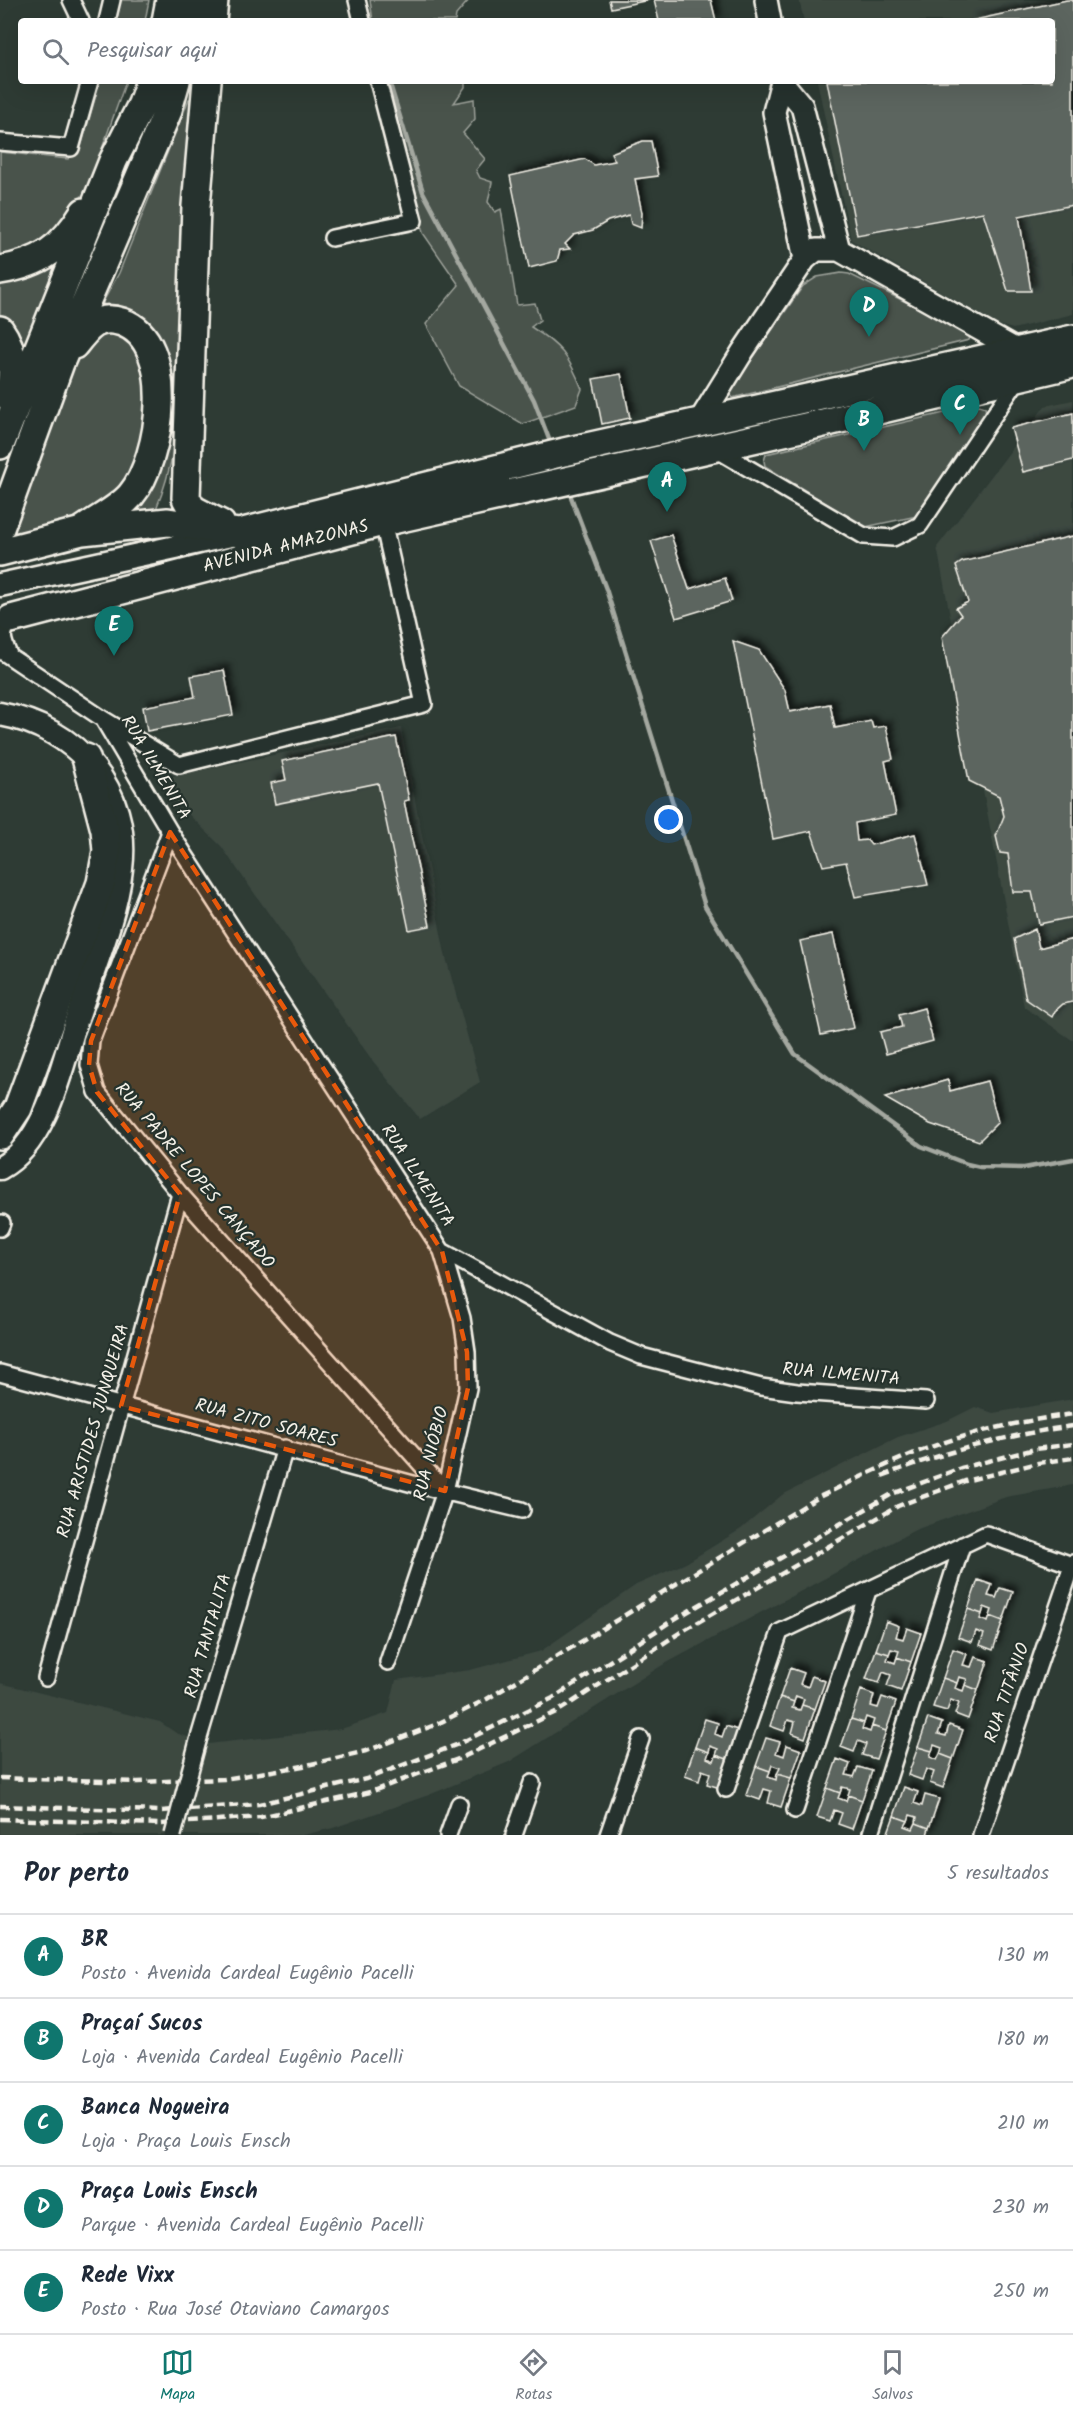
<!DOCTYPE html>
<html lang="pt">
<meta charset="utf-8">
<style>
body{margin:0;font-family:Kalam,sans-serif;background:#f6f6f7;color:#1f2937}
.you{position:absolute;left:669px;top:820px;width:21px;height:21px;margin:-15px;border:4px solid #fff;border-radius:50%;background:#1a73e8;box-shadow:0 0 0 9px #1a73e833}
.badge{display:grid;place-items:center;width:39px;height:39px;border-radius:50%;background:#0f766e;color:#fff;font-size:20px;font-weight:700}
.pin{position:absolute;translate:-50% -50px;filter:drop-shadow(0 2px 3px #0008)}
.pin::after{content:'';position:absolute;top:32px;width:21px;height:18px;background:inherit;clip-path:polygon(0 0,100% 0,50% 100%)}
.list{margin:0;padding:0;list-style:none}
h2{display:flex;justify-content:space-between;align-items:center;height:78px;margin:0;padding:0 24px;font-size:26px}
h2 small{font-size:20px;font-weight:400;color:#747a83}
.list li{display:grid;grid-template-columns:39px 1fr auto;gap:18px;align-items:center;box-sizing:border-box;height:84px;padding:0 24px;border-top:2px solid #e0e1e3}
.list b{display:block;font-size:22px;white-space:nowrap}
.list p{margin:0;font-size:20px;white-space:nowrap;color:#747a83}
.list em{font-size:20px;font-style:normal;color:#747a83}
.icon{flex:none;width:33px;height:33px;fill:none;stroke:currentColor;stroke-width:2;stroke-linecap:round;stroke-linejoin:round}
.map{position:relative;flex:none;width:1073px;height:1835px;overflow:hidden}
.search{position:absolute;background:#fff;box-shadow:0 6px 24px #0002;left:18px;right:18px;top:18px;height:66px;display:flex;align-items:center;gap:15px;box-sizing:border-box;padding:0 21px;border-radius:6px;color:#747a83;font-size:22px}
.sheet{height:498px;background:#fff}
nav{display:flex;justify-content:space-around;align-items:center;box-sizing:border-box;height:84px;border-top:2px solid #e0e1e3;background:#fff;font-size:16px;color:#747a83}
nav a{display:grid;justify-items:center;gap:3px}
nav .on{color:#0f766e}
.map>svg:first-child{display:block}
</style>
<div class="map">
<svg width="1073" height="1835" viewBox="0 0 1073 1835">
<defs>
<filter id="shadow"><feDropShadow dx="5" dy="-5" stdDeviation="3" flood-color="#0009"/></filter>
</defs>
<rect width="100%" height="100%" fill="#2e3b34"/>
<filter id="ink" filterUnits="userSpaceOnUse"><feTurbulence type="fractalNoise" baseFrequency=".0167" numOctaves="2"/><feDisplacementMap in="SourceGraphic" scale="12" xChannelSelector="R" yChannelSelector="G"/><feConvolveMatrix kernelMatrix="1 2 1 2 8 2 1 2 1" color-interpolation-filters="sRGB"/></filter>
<g filter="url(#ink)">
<path fill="#3c4841" d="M799 0H1073V314L1013 329 999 325 851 240 817 81H1052V21H804Z
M1073 400V1040H1072L1024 1007 937 547 1045 406Z
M401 728 445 954 480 1082 420 1119 372 1060 221 846 173 799V776Z
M1073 1399V1485L1006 1497 915 1530 661 1666 509 1762 429 1795 333 1828 303 1835H0V1683L160 1722 176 1733 208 1744 341 1729 388 1713 396 1680 470 1670 541 1651 636 1585 686 1563 741 1529 782 1495 898 1437 947 1421 975 1407 993 1413Z"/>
<path fill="#48524c" stroke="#9ea29a" stroke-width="1.5" d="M120 0H149L145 21H117Z
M370 0H469L456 15 455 21H373Z
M100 81H126L92 177 76 207 54 231 31 249 0 259V152L68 159 81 147Z
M387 81H465V87L454 103 474 99 475 119 463 133 485 159 476 170 480 178 492 182 488 202 495 212 501 209 517 305 535 303 540 320 531 327C561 346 569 356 582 389L576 405 523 424 459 386 426 324 459 285 423 233Z
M189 99H196L177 325C183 387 180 451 156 509L149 512 125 514 161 345C145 320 136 307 104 307L103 302 119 273Z
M57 259 61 261 22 355 8 322 0 315V279L38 274Z
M841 273 849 274 971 334 969 340 732 398 729 392 803 286 817 277Z
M106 333C113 335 122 336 128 340 152 355 149 425 142 449 138 465 129 482 117 493 89 518 52 525 17 536L13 534 71 367 93 340Z
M979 405 985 407 986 414 917 516 865 527 765 466 764 461 766 454Z"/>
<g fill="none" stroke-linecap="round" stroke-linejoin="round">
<path stroke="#a4a8a0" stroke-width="4.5" d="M365 4 371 21
M389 81 423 192 534 400 552 447
M568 489 606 589 705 906 795 1054 921 1146 967 1164 980 1167 1024 1168 1073 1159"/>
</g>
<path fill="#5c655e" stroke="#f4f1e8" stroke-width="1.5" filter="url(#shadow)" d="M609 0H649L611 8Z
M654 0H711L716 21H659Z
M1067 0H1073V205L1019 216 1031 291H1008L983 212 857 235 827 81H1052V21H970Z
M643 141H651L658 176 635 179 642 213 641 228 631 224 629 215 608 221 593 230 574 235 565 244 570 249 560 250 557 261 529 268 510 176 585 159 594 165 615 161 611 153Z
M621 374 630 418 602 424 593 379Z
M1073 413V460L1023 472 1011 428Z
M671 535 689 589 725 578 732 601 676 618 651 541Z
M1073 536V917L1039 924 1032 892H1013L1008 854 1000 853 996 836 1004 816 999 796 969 781 942 637 961 615 956 608 968 602 956 566 962 562Z
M733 641 759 650 785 690 790 712 830 704 835 728 871 721 873 728 886 726 893 759 885 761 896 815 855 823 857 841 867 840 871 845 915 834 928 885 855 897 846 862 823 866 811 831 773 839Z
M224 670 233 715 147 731 143 707 195 697 191 676Z
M396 737 409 800 404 801 430 926 409 930 378 783 275 804 271 783 286 780 282 761Z
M1035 929 1039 948 1073 939V1002L1063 1004 1055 1011 1052 1017 1026 999 1014 939Z
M833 934 854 1028 821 1035 800 941Z
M924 1008 933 1041 886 1054 880 1032 902 1027 899 1015Z
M948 1080 950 1091 987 1081 998 1122 979 1141 930 1124 885 1098Z
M978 1580 992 1585 988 1596 996 1598 1000 1588 1013 1592 1003 1621 990 1616 992 1610 984 1607 982 1614 968 1609Z
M968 1609 982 1614 980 1619 988 1622 990 1616 1003 1621 993 1650 980 1645 984 1634 976 1631 972 1642 958 1637Z
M886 1621 899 1626 896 1637 903 1639 907 1628 921 1633 911 1662 897 1657 899 1651 891 1649 889 1654 876 1650Z
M953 1649 967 1654 963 1665 971 1667 975 1657 988 1661 978 1690 965 1685 967 1679 959 1677 957 1683 943 1678Z
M876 1650 889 1654 887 1660 895 1663 897 1657 911 1662 901 1691 887 1686 891 1675 883 1672 879 1683 866 1679Z
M790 1668 804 1673 800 1684 808 1687 812 1676 825 1681 815 1709 802 1705 804 1699 796 1696 794 1702 780 1697Z
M943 1678 957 1683 955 1688 963 1691 965 1685 978 1690 968 1719 955 1714 959 1703 951 1700 947 1711 933 1707Z
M861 1690 874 1695 871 1706 878 1708 882 1697 896 1702 886 1731 872 1726 874 1720 866 1717 864 1723 851 1719Z
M780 1697 794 1702 792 1708 800 1710 802 1705 815 1709 805 1738 792 1733 795 1722 788 1720 784 1731 770 1726Z
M928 1718 942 1723 938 1734 946 1736 949 1725 963 1730 953 1759 940 1754 942 1748 934 1745 932 1751 918 1747Z
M705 1719 718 1723 715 1734 722 1737 726 1726 740 1731 730 1760 716 1755 718 1749 710 1746 709 1752 695 1747Z
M851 1719 864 1723 862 1729 870 1732 872 1726 886 1731 876 1759 862 1755 866 1744 858 1741 854 1752 841 1747Z
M766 1738 780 1742 776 1753 784 1756 787 1745 801 1750 791 1778 777 1774 780 1768 772 1765 770 1771 756 1766Z
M695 1747 709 1752 707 1758 714 1761 716 1755 730 1760 720 1788 707 1784 710 1773 702 1770 699 1781 685 1776Z
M918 1747 932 1751 930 1757 937 1760 940 1754 953 1759 943 1788 930 1783 934 1772 926 1769 922 1780 908 1775Z
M837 1759 850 1764 846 1775 854 1777 858 1767 872 1771 862 1800 848 1795 850 1789 842 1787 840 1793 827 1788Z
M756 1766 770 1771 768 1777 776 1780 777 1774 791 1778 781 1807 768 1803 771 1791 764 1789 760 1800 746 1795Z
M904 1787 918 1792 914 1803 922 1806 925 1795 939 1799 929 1828 916 1823 917 1817 910 1815 908 1821 894 1816Z
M827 1788 840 1793 838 1798 846 1801 848 1795 862 1800 852 1829 838 1824 842 1813 834 1810 830 1821 817 1817Z
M894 1816 908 1821 905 1826 913 1829 916 1823 929 1828 927 1835H887Z"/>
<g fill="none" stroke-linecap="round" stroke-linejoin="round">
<g stroke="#f4f1e8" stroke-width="20">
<path id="street" d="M71 0 81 21
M357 0 362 21
M107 21 112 0
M0 142 71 148 90 81
M332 238 414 221 378 81
M714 448 864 536 893 538 920 525 1019 378
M0 650 103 719 179 765 424 704 383 522
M10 657C2 639 0 635 11 619
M103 719 170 832 442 1251 610 1343 641 1356 761 1387 797 1392 926 1401
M170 832 91 1041 89 1065 97 1092 180 1194 445 1491
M0 1228 2 1223
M0 1373 413 1484 522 1510
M388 1662 445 1491 468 1388 467 1352 462 1318 442 1251
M46 1678 180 1194
M198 1741 285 1448
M726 1789 780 1632 986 1534 1072 1565
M795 1810 868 1591
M871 1833 962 1545
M448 1835 459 1804
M514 1835 532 1783
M608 1835 641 1739
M981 1835 1073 1563"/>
</g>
<g stroke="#f4f1e8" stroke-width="26">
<path id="secondary" d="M766 0 770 21
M782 81 774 112 805 259
M782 82 802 106 839 250
M699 422 743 351 805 259 816 250H839L1020 352"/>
</g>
<g stroke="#f4f1e8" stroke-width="27">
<path id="primary" d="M0 585 231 535
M0 714C77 728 131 789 121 869 116 917 92 972 77 1018 62 1065 47 1143 0 1168"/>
</g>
<g stroke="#f4f1e8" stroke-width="32">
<path id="highway" d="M166 21 170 0
M191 21 195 0
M212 21 214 0
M207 81 196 206 186 498 192 509 221 524
M0 270C42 263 62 248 84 212
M0 330C15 351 14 373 9 397
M74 345C88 327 98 314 122 322 178 341 162 459 131 495 119 509 98 519 83 530
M0 445 113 161 142 104 150 81
M0 528 60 363 167 113 176 81
M0 552 82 531 168 522 239 533 564 452 1073 339
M11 619 383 522 819 424 1073 364
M0 1135 18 1108 101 883 107 851 105 830 86 758"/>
</g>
<use href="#street" stroke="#26332d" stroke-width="15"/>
<use href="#secondary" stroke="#26332d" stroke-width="21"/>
<use href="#primary" stroke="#26332d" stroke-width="22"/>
<use href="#highway" stroke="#26332d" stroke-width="27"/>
<path stroke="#f4f1e8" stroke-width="4.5" stroke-dasharray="9 4.5" stroke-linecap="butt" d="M882 1476C944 1452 1007 1435 1073 1426
M0 1778 138 1782 224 1779 303 1766 366 1751 435 1725 487 1699 819 1497C853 1481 886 1464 920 1451 969 1432 1022 1421 1073 1414
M0 1806 161 1811 259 1804 366 1779 456 1745 553 1698 673 1620 892 1494 961 1468 1035 1449 1073 1444
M0 1819 161 1824 261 1817 370 1792 461 1758 560 1710 681 1632 898 1506 965 1481 1038 1463 1073 1458"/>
<g stroke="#f4f1e8" stroke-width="20" stroke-linecap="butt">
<path id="street-bridge" d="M173 1835 198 1741"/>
</g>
<use href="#street-bridge" stroke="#26332d" stroke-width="15"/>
</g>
</g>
<path fill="#e8590c" fill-opacity="0.2" stroke="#e8590c" stroke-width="4.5" stroke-dasharray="12 8" stroke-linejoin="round" d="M170 832 442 1251 467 1352 468 1388 445 1491 121 1406 180 1194 97 1092 89 1065 91 1041Z"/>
<g text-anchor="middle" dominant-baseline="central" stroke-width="4.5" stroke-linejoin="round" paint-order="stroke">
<g font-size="18" fill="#f4f1e8" stroke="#26332d">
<text transform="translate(286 547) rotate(-14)">AVENIDA AMAZONAS</text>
<text transform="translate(155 768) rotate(59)">RUA ILMENITA</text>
<text transform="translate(194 1176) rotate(50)">RUA PADRE LOPES CANÇADO</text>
<text transform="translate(417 1176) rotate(57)">RUA ILMENITA</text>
<text transform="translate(841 1375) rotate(5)">RUA ILMENITA</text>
<text transform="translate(266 1424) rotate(15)">RUA ZITO SOARES</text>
<text transform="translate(94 1431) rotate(-74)">RUA ARISTIDES JUNQUEIRA</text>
<text transform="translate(432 1454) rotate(-76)">RUA NIÓBIO</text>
<text transform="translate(209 1636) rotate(-74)">RUA TANTALITA</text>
<text transform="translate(1008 1693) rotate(-71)">RUA TITÂNIO</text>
</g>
</g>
</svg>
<div class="you"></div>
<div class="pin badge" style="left:667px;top:512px">A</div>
<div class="pin badge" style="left:864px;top:451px">B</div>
<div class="pin badge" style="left:960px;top:435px">C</div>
<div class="pin badge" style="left:869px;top:337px">D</div>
<div class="pin badge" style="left:114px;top:656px">E</div>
<div class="search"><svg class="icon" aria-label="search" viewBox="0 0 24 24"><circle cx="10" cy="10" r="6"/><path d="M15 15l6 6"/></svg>Pesquisar aqui</div>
</div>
<section class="sheet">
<h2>Por perto<small>5 resultados</small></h2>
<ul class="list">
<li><span class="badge">A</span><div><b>BR</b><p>Posto · Avenida Cardeal Eugênio Pacelli</p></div><em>130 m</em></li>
<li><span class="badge">B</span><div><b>Praçaí Sucos</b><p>Loja · Avenida Cardeal Eugênio Pacelli</p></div><em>180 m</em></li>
<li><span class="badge">C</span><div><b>Banca Nogueira</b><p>Loja · Praça Louis Ensch</p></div><em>210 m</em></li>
<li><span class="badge">D</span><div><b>Praça Louis Ensch</b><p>Parque · Avenida Cardeal Eugênio Pacelli</p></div><em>230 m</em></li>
<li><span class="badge">E</span><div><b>Rede Vixx</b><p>Posto · Rua José Otaviano Camargos</p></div><em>250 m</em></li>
</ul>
</section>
<nav>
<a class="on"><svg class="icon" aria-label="map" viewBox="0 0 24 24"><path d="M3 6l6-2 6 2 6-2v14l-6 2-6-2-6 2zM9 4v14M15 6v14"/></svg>Mapa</a>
<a><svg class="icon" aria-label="directions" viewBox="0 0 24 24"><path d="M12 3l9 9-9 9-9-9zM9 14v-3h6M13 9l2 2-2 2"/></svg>Rotas</a>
<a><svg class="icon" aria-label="saved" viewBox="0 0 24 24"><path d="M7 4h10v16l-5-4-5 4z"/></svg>Salvos</a>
</nav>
